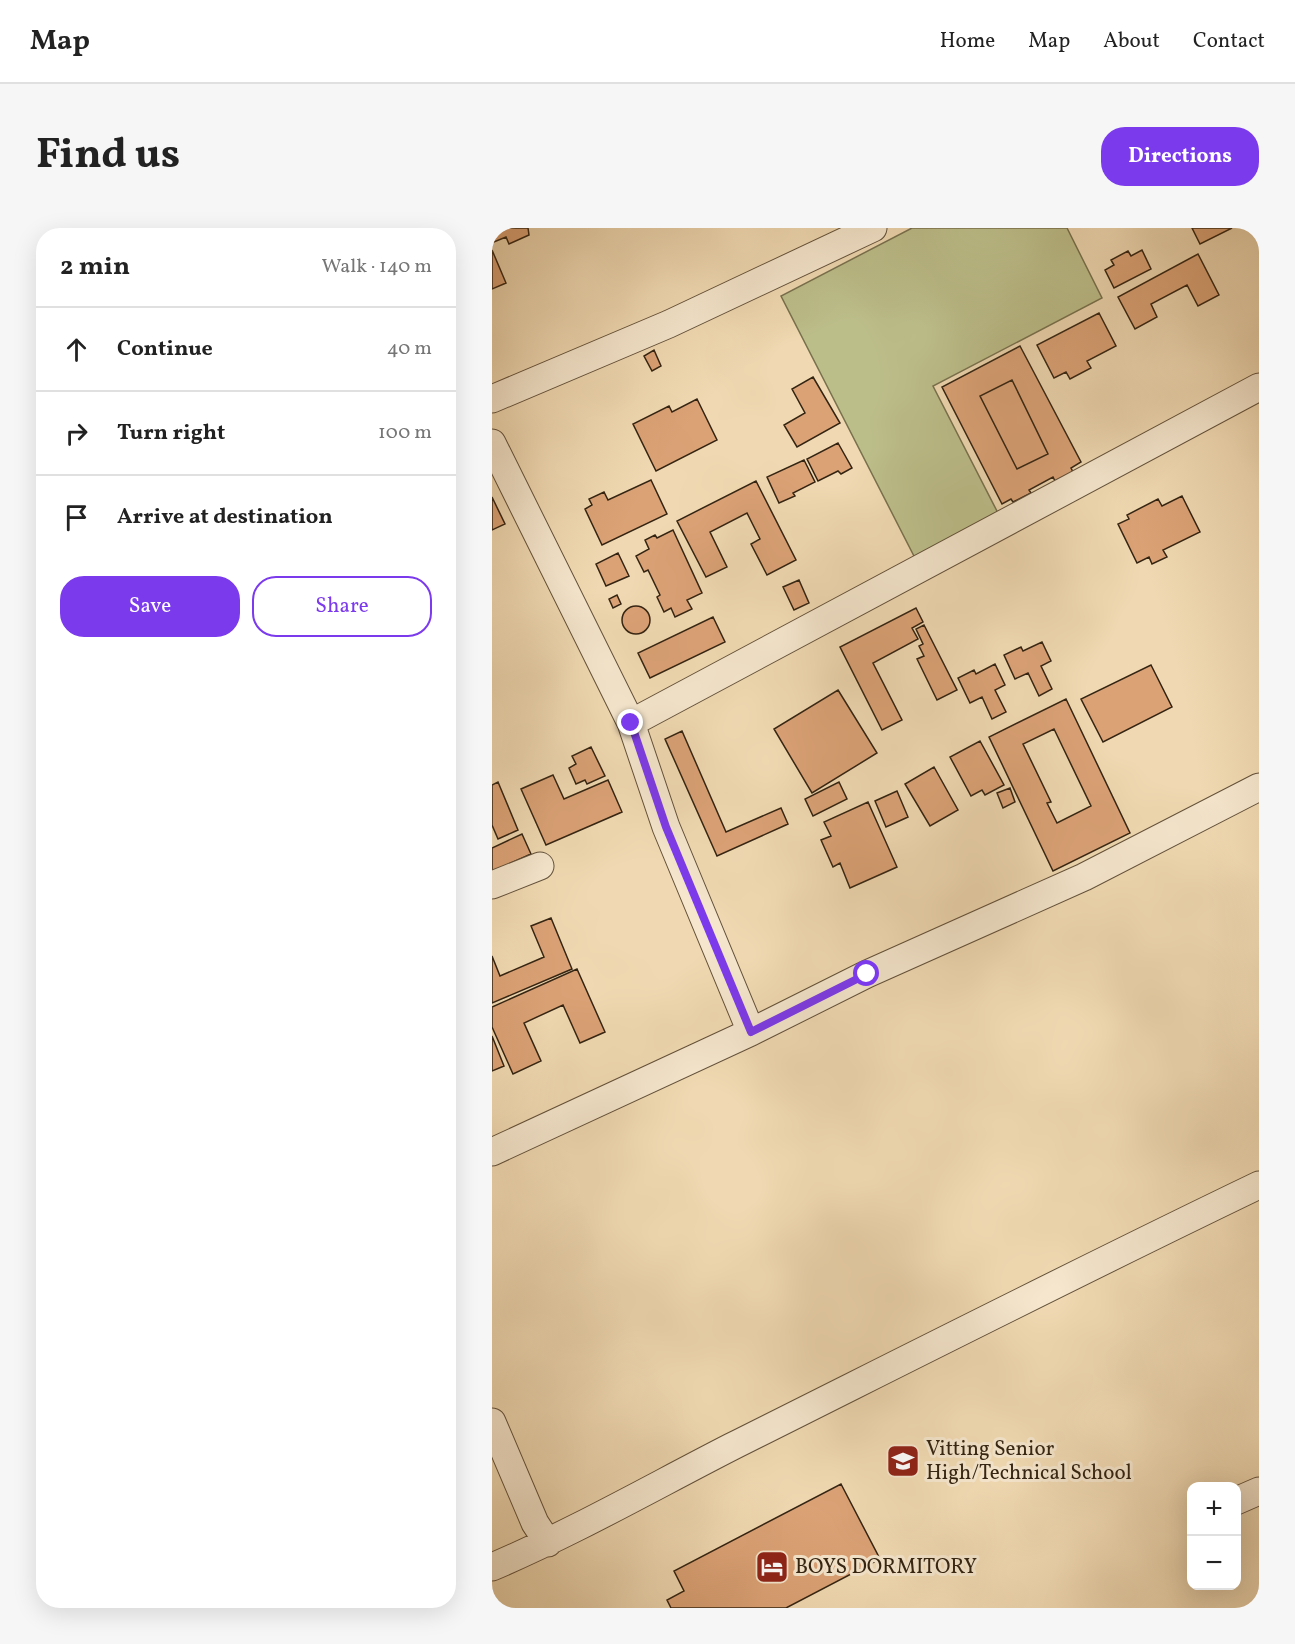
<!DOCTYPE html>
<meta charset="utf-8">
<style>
body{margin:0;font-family:Vollkorn,serif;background:#f6f6f6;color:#222}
.controls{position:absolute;right:18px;bottom:18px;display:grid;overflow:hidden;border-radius:12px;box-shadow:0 6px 24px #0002}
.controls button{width:54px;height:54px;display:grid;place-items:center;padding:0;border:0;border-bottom:2px solid #e0e0e0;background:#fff;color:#222;font:30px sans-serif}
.stop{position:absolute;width:18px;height:18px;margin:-14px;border:4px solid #7c3aed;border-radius:50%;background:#fff}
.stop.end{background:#7c3aed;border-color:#fff;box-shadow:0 2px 6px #0008}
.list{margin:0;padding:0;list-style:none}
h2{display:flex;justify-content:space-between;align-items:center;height:78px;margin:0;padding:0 24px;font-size:26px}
h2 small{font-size:20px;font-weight:400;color:#767676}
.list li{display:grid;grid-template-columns:39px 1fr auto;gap:18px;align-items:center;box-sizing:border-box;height:84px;padding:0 24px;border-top:2px solid #e0e0e0}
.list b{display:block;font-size:22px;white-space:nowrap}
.list em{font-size:20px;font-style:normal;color:#767676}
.actions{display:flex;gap:12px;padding:18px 24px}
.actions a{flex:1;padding:14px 0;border:2px solid #7c3aed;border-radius:24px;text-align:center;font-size:21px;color:#7c3aed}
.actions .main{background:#7c3aed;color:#fff}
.icon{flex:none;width:33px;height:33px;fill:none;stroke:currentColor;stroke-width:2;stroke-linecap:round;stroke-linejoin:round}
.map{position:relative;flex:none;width:767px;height:1380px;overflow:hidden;border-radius:24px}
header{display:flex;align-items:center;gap:36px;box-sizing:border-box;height:84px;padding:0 30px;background:#fff;border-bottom:2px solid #e0e0e0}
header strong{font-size:28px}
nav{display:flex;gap:33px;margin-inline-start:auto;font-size:21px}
.intro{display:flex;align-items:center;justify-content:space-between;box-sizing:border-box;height:144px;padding:0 36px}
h1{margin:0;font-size:42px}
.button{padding:15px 27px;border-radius:24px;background:#7c3aed;color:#fff;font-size:21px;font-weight:700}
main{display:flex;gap:36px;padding:0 36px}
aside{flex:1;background:#fff;border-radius:24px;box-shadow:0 6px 24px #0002}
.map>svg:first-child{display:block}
</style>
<header>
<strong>Map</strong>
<nav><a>Home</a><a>Map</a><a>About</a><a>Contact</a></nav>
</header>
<div class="intro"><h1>Find us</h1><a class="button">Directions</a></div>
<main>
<aside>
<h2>2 min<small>Walk · 140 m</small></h2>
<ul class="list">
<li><svg class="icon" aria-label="ahead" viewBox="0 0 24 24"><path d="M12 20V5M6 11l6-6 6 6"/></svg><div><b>Continue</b></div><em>40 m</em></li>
<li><svg class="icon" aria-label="right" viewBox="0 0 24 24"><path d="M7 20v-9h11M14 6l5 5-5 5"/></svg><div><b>Turn right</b></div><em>100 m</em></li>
<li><svg class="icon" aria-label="arrive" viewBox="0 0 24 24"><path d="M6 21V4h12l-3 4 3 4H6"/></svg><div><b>Arrive at destination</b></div></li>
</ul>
<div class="actions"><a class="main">Save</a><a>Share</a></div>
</aside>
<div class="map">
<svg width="767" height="1380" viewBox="0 0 767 1380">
<rect width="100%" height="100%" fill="#f0d9b2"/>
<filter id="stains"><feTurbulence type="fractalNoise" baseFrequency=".00333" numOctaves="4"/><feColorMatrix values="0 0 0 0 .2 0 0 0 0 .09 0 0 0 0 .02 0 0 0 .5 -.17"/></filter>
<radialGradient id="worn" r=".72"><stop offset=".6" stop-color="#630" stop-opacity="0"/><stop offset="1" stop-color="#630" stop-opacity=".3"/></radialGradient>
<path fill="#bcbe8a" stroke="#78714e" stroke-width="1.5" d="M420 0H575L610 70 441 158 508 289 424 332 289 68Z"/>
<path fill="#dba276" stroke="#342412" stroke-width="1.5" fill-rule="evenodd" d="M0 0H36L37 7 17 16 14 9 2 14Z
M700 0H740L708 16Z
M0 22 14 55 0 61Z
M650 22 659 41 622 60 613 42 622 37 619 32 636 23 639 28Z
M706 26 727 67 706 78 695 57 659 76 665 89 643 101 626 69Z
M607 85 624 118 595 133 599 140 578 151 574 144 562 150 545 117Z
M528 118 589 234 579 240 581 244 563 253 561 249 537 262 539 265 521 274 519 271 510 276 450 159ZM520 152 556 226 525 241 488 168Z
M162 122 169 138 160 143 152 128Z
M321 149 348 195 305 219 292 197 313 185 300 161Z
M520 152 556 226 525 241 488 168Z
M205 171 225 212 164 243 141 196 177 178 180 184Z
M346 215 360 240 349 246 346 243 326 253 315 231Z
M312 232 323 254 301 265 303 268 287 275 275 249Z
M159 252 175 286 110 317 93 281 100 277 97 271 112 264 116 272Z
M264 253 304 332 275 347 259 316 268 311 255 285 218 304 235 339 214 349 185 293Z
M690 268 708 304 671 322 675 329 660 336 657 329 645 335 626 296 637 291 635 287 666 271 670 278Z
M0 269 13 296 0 302Z
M181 302 210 365 195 372 200 381 183 389 179 380 172 384 165 369 168 367 156 342 152 344 144 328 157 321 153 312 163 307 165 310Z
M126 325 137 348 114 358 104 336Z
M307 352 317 375 302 382 291 359Z
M125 367 129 376 121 380 117 371Z
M130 392a14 14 0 1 1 28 0a14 14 0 1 1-28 0Z
M424 380 431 394 420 400 426 411 381 435 410 492 390 502 348 419Z
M221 389 233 414 158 450 146 425Z
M432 397 465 462 445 472 425 431 432 428 427 418 431 416 424 401Z
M550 414 559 433 549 438 560 461 547 468 536 445 523 451 512 427 529 419 531 423Z
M503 436 513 457 503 462 514 484 500 491 490 469 478 475 466 450 482 442 484 446Z
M659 437 680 479 611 514 589 471Z
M346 462 385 525 320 565 282 501Z
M574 471 638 605 561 643 497 509ZM562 501 599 578 565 595 555 575 559 574 531 516Z
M190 503 234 604 289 580 296 596 225 628 173 511Z
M488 513 512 557 493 567 490 562 479 568 458 529Z
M99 519 113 548 95 556 93 552 84 556 77 540 84 536 80 528Z
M442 539 466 582 438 598 413 556Z
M61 547 72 571 116 552 130 584 54 617 29 561Z
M6 554 26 602 6 611 0 597V557Z
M347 554 355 571 321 588 313 571Z
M518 560 523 574 511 580 505 565Z
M405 563 416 589 394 599 383 573Z
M376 574 405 639 358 660 348 635 341 639 329 612 339 608 332 594Z
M30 606 39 626 8 640 0 651V620Z
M59 690 80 741 0 775V728L8 748 52 729 39 698Z
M85 741 113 804 88 815 71 777 32 795 49 833 21 846 0 799V779Z
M0 808 12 838 0 843Z
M349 1256 388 1331 294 1380H179L175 1372 192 1363 182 1343Z"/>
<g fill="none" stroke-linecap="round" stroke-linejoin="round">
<g stroke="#63513a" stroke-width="29">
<path id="minor" d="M0 171 177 96 381 0
M0 215 139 495 174 599 259 804
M139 495 767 159
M0 657 48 638
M0 924 259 804 375 746 592 649 767 559
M0 1194 43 1295 56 1315
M744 1273 767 1263
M0 1339C82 1304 159 1260 239 1219 415 1131 590 1042 767 957"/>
</g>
<use href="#minor" stroke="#f5e6cd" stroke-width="27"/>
</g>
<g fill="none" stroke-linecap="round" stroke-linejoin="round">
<path stroke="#7c3aed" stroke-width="8" d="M139 495 174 599 259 804 375 746"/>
</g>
<defs>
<g id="school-square" transform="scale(1.725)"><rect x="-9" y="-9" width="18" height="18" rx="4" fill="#8f2418" stroke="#f5e6cd"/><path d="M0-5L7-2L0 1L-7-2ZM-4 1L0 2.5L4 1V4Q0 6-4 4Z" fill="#fff"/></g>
<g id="hotel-square" transform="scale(1.725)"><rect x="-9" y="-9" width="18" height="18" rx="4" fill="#8f2418" stroke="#f5e6cd"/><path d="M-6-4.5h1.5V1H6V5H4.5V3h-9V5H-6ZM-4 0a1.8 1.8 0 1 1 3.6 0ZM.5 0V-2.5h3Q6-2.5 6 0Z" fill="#fff"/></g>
</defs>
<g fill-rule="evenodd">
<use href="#school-square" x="411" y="1233"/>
<use href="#hotel-square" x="280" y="1339"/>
</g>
<g text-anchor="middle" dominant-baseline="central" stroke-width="6" stroke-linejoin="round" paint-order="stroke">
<g font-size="21" fill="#342412" stroke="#f5e6cd" text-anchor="start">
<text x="434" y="1221">Vitting Senior<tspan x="434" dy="24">High/Technical School</tspan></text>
<text x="303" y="1339">BOYS DORMITORY</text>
</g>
</g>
<rect width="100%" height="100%" filter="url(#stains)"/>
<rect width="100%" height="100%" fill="url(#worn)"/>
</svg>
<div class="controls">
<button>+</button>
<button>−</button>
</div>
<div class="stop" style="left:375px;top:746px"></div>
<div class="stop end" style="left:139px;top:495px"></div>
</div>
</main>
